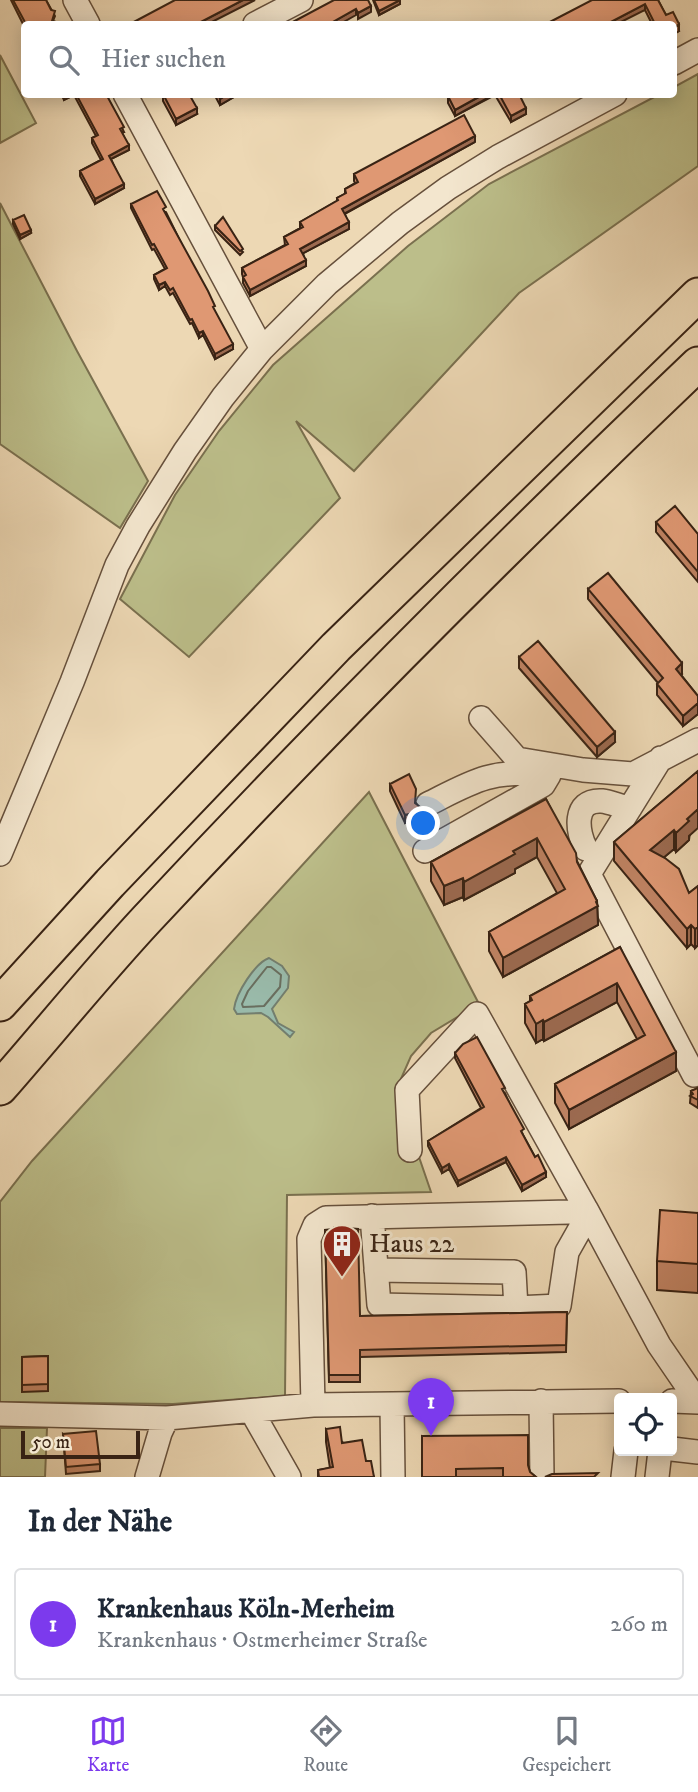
<!DOCTYPE html>
<html lang="de">
<meta charset="utf-8">
<style>
body{margin:0;font-family:"IM FELL DW Pica",serif;background:#f2f2f3;color:#1f2937}
.controls{position:absolute;right:21px;bottom:21px;display:grid;overflow:hidden;border-radius:7px;box-shadow:0 4px 18px #0003}
.controls button{width:63px;height:63px;display:grid;place-items:center;padding:0;border:0;border-bottom:2px solid #e0e1e3;background:#fff;color:#1f2937;font:35px sans-serif}
.scale{position:absolute;left:21px;bottom:18px;width:119px;box-sizing:border-box;padding-left:7px;border:4px solid #392314;border-top:0;font-size:19px;line-height:24px;white-space:nowrap;color:#392314;-webkit-text-stroke:5px #f3e6ce;paint-order:stroke}
.you{position:absolute;left:424px;top:824px;width:24px;height:24px;margin:-18px;border:5px solid #fff;border-radius:50%;background:#1a73e8;box-shadow:0 0 0 10px #1a73e833}
.badge{display:grid;place-items:center;width:46px;height:46px;border-radius:50%;background:#7c3aed;color:#fff;font-size:23px;font-weight:700}
.pin{position:absolute;translate:-50% -58px;filter:drop-shadow(0 2px 4px #0008)}
.pin::after{content:'';position:absolute;top:37px;width:24px;height:21px;background:inherit;clip-path:polygon(0 0,100% 0,50% 100%)}
.list{margin:0;padding:0;list-style:none}
h2{display:flex;justify-content:space-between;align-items:center;height:91px;margin:0;padding:0 28px;font-size:30px}
h2 small{font-size:23px;font-weight:400;color:#747a83}
.list li{display:grid;grid-template-columns:46px 1fr auto;gap:21px;align-items:center;box-sizing:border-box;height:112px;margin:0 14px 14px;padding:0 14px;border:2px solid #e0e1e3;border-radius:7px}
.list b{display:block;font-size:26px;white-space:nowrap}
.list p{margin:0;font-size:23px;white-space:nowrap;color:#747a83}
.list em{font-size:23px;font-style:normal;color:#747a83}
.icon{flex:none;width:38px;height:38px;fill:none;stroke:currentColor;stroke-width:2;stroke-linecap:round;stroke-linejoin:round}
.map{position:relative;flex:none;width:698px;height:1477px;overflow:hidden}
.search{position:absolute;background:#fff;box-shadow:0 4px 18px #0003;left:21px;right:21px;top:21px;height:77px;display:flex;align-items:center;gap:18px;box-sizing:border-box;padding:0 24px;border-radius:7px;color:#747a83;font-size:26px}
.sheet{height:217px;background:#fff}
nav{display:flex;justify-content:space-around;align-items:center;box-sizing:border-box;height:98px;border-top:2px solid #e0e1e3;background:#fff;font-size:19px;color:#747a83}
nav a{display:grid;justify-items:center;gap:4px}
nav .on{color:#7c3aed}
.map>svg:first-child{display:block}
</style>
<div class="map">
<svg width="698" height="1477" viewBox="0 0 698 1477">
<rect width="100%" height="100%" fill="#edd8b4"/>
<filter id="stains"><feTurbulence type="fractalNoise" baseFrequency=".00286" numOctaves="4"/><feColorMatrix values="0 0 0 0 .2 0 0 0 0 .09 0 0 0 0 .02 0 0 0 .5 -.17"/></filter>
<radialGradient id="worn" r=".72"><stop offset=".6" stop-color="#630" stop-opacity="0"/><stop offset="1" stop-color="#630" stop-opacity=".3"/></radialGradient>
<path fill="#bcbe8a" stroke="#7a704f" stroke-width="2" d="M0 55 36 123 0 143Z
M698 74V166L519 293 354 471 296 421 340 498 189 657 120 599 175 495 219 431 273 365 408 246 489 184 658 95 674 94V87Z
M0 203 77 351 148 481 120 528 0 444Z
M369 792 479 1004 431 1033 411 1056 396 1090 431 1192 287 1195 285 1396 173 1404 0 1402V1202L32 1161Z
M0 1428H47L45 1477H0Z"/>
<path fill="#99baaa" stroke="#737e6e" stroke-width="2" d="M269 958 282 966 289 976 288 988 272 1009 278 1023 294 1032 290 1037 268 1017 261 1013 237 1014 234 1009C236 993 255 963 269 958Z"/>
<g fill="none" stroke-linecap="round" stroke-linejoin="round">
<path stroke="#696e5f" stroke-width="2" d="M267 967H271L281 975 280 987 264 1006 243 1007 242 1004 248 991Z"/>
<g stroke="#66503c" stroke-width="26">
<path id="minor" d="M75 0 88 24
M255 24 301 0
M674 63 698 50
M125 94 262 349
M481 718 517 759 583 770 633 774 698 740
M661 758 589 874 694 1075
M428 804C472 782 489 770 540 774
M586 849C577 833 572 799 602 801 611 802 621 807 630 808
M425 851 543 785 549 775
M0 854 72 682 117 565 138 526 185 451 223 397 262 349 327 284 400 223 448 188 498 157 615 94
M372 1216 379 1305 516 1308 559 1306 567 1252 580 1229 586 1209 477 1014 407 1090 410 1150
M376 1270 514 1272 516 1308
M541 1401 542 1477
M672 1401 698 1402
M313 1405 309 1239 315 1225 326 1218 569 1212 586 1209 659 1345 698 1402
M392 1405 393 1477
M255 1411 256 1419 289 1477
M0 1414 167 1418 313 1405 619 1401
M672 1449 698 1452
M147 1477 160 1433 167 1418
M623 1477 626 1451
M657 1477 660 1451"/>
</g>
<g stroke="#392314" stroke-width="37">
<path id="highway" d="M0 1004 110 883 336 647 698 295
M0 1088C49 1032 96 974 146 920 324 729 509 544 698 364"/>
</g>
<use href="#minor" stroke="#f3e6ce" stroke-width="23"/>
<use href="#highway" stroke="#edd8b4" stroke-width="33"/>
</g>
<path fill="#c08363" stroke="#392314" stroke-width="2" d="M11 0H46L55 16 53 21 62 24H24V26Z
M373 0H399L400 4 379 15Z
M658 0 666 15 679 31 674 34V24H652L645 10 546 24Z
M61 94H106L124 132H122L129 150 111 159 124 188 95 204 80 176V171L101 160 92 143V138L96 136 74 95 64 100Z
M163 94 197 114 176 125 163 101Z
M214 94H239L220 105Z
M451 94H519L526 114 511 122 495 95 455 116 448 103V96Z
M475 142 345 214 349 229 303 253 306 266 250 296 243 283V277L242 274V268L285 245 284 237 300 228V222L337 201V198L345 194V189L355 183 354 181V174Z
M131 204 166 212 233 349 215 359 203 335 199 338 192 323 190 324 173 293 170 295 165 286 159 290 154 279V275L165 269 154 249 152 250 131 208Z
M13 220 31 233 20 239 13 224Z
M215 226 243 252 240 255 215 230Z
M656 522 698 534V582L656 532Z
M588 589 682 674 681 675 698 696V714L683 726 657 695V684L658 683 588 599Z
M519 657 615 742 597 757 519 668Z
M698 771 689 840 676 852 674 849 664 857 689 893 698 886V945L695 948 691 944 687 948 614 861V842Z
M390 784 416 803 428 820 412 828 409 821 405 823 390 791Z
M546 799 597 901 598 925 503 977 489 951V932L557 893 537 857 515 869V873L464 900 463 897 444 905 431 881V862Z
M620 947 676 1071 569 1129 555 1103V1084L637 1039 617 1002 544 1041 543 1039 536 1043 525 1023V1004L530 1001V996Z
M455 1053 505 1093 523 1135 546 1177 522 1191 506 1162 458 1186 449 1169 442 1173 428 1146V1141L481 1108 455 1058Z
M698 1088V1108L690 1103 691 1091Z
M698 1213V1293L657 1290V1261Z
M325 1230 360 1316 567 1312 566 1352 360 1357V1382H329Z
M48 1356V1391L22 1392V1357Z
M326 1429 366 1461 374 1477H318V1470L330 1468 326 1442Z
M63 1434 100 1464V1471L66 1474Z
M422 1436 528 1465 530 1472 536 1477H422Z"/>
<path fill="#9c6a50" stroke="#392314" stroke-width="2" d="M243 0H255L208 24H197Z
M400 0V4L379 15V11Z
M645 4V10L617 24H607Z
M371 6V12L358 19V13Z
M356 9V15L340 24H333V22Z
M679 24V31L674 34V28Z
M66 94H74V95L64 100V96Z
M228 94H239L220 105V99Z
M484 94H495L455 116V110Z
M197 108V114L176 125V119Z
M526 108V114L511 122V116Z
M475 136V142L342 215V209Z
M129 145V150L109 160V156Z
M124 184V188L95 204V199Z
M349 222V229L300 255V249Z
M31 230V233L20 239V235Z
M306 260V266L250 296V290Z
M165 282V286L159 290V285Z
M203 331V335L199 338V333Z
M233 344V349L215 359V354Z
M682 663V674L676 680V669Z
M698 703V714L683 726V716Z
M615 732V742L597 757V747Z
M698 809V828L689 836V840L676 852V833L687 819Z
M428 813V820L412 828V821Z
M409 814V821L405 823V815Z
M674 830V849L650 869V850Z
M537 838V857L515 869V873L464 900V882L513 851Z
M463 878V897L444 905V886Z
M597 901 598 925 503 977V958Z
M691 925V944L687 948V929Z
M698 927V945L695 948V929Z
M617 983V1002L544 1041V1022Z
M543 1020V1039L536 1043V1024Z
M676 1052V1071L569 1129V1110Z
M506 1157V1162L458 1186V1181Z
M449 1164V1169L442 1173V1168Z
M546 1172V1177L522 1191V1185Z"/>
<path fill="#df9873" stroke="#392314" stroke-width="2" d="M13 0H46L51 10 55 11 52 21 61 24H26Z
M175 0H243L197 24H130Z
M334 0H368L371 6 358 13 356 9 333 22 334 24H289Z
M374 0H400L379 11Z
M592 0H658L666 15 673 12 679 24 674 28V24H655L645 4 607 24H608H546Z
M76 94H106L124 127 120 129 129 145 109 156 124 184 95 199 80 171 103 159 92 138 98 135Z
M163 94H189L197 108 176 119Z
M218 94H228L220 99Z
M451 94H484L455 110 448 96Z
M499 94H519L526 108 511 116Z
M464 115 475 136 342 209 349 222 300 249 306 260 250 290 243 277 246 275 242 268 288 244 284 237 303 227 300 222 338 200 337 198 346 193 345 189 358 182 354 174Z
M157 191 166 207 163 209 208 291 215 306 213 307 233 344 215 354 203 331 199 333 192 319 190 320 173 288 170 290 165 282 159 285 154 275 167 268 154 244 152 245 131 204Z
M24 215 31 230 20 235 13 220Z
M223 217 243 249 240 251 215 226Z
M675 506 698 534V572L656 522Z
M608 573 682 663 676 669 698 696V703L683 716 657 684 663 678 588 589Z
M538 641 615 732 597 747 519 657Z
M698 771V809L687 819 689 821 676 833 674 830 650 850 665 858 679 869 689 893 698 886V927L695 929 691 925 687 929 614 842Z
M409 774 416 789 415 803 428 813 412 821 409 814 405 815 390 784Z
M546 799 576 853 577 862 597 901 596 902 598 906 503 958 489 932 565 889 537 838 513 851 515 854 464 882 463 878 444 886 431 862Z
M620 947 676 1052 569 1110 555 1084 645 1035 617 983 544 1022 543 1020 536 1024 525 1004 532 1000 530 996Z
M477 1037 505 1088 502 1089 524 1129 521 1131 535 1157 538 1155 546 1172 522 1185 506 1157 458 1181 449 1164 442 1168 428 1141 484 1107 455 1053 463 1044Z
M698 1088V1100L690 1096 693 1094 691 1091Z
M660 1210 698 1213V1264L657 1261Z
M334 1227 358 1229 360 1316 567 1312 566 1345 360 1350V1375H329L325 1230 334 1229Z
M48 1356V1384L22 1385V1357Z
M340 1427 342 1443 362 1440 366 1461H371L374 1477H319L318 1470 333 1467 326 1429Z
M96 1431 100 1464 66 1467 63 1434Z
M528 1435V1465L530 1472 536 1477H503V1468L456 1469V1477H422V1436Z
M598 1473 594 1477H545L552 1474Z"/>
<defs>
<g id="building-pin" transform="scale(2.0125)"><path d="M0 17L-7.5 6A9.5 9.5 0 1 1 7.5 6Z" fill="#8f2418" stroke="#f3e6ce"/><path d="M-4-6H4V6H1V3H-1V6H-4ZM-2.5-4.3h1.7v1.8h-1.7ZM.8-4.3h1.7v1.8H.8ZM-2.5-1h1.7V.8h-1.7ZM.8-1h1.7V.8H.8Z" fill="#fff"/></g>
</defs>
<g fill-rule="evenodd">
<use href="#building-pin" x="342" y="1244"/>
</g>
<g text-anchor="middle" dominant-baseline="central" stroke-width="6" stroke-linejoin="round" paint-order="stroke">
<g font-size="26" fill="#392314" stroke="#f3e6ce" text-anchor="start">
<text x="369" y="1244">Haus 22</text>
</g>
</g>
<rect width="100%" height="100%" filter="url(#stains)"/>
<rect width="100%" height="100%" fill="url(#worn)"/>
</svg>
<div class="controls">
<button><svg class="icon" aria-label="locate" viewBox="0 0 24 24"><circle cx="12" cy="12" r="6"/><path d="M12 2v4M12 18v4M2 12h4M18 12h4"/></svg></button>
</div>
<div class="scale">50 m</div>
<div class="you"></div>
<div class="pin badge" style="left:431px;top:1436px">1</div>
<div class="search"><svg class="icon" aria-label="search" viewBox="0 0 24 24"><circle cx="10" cy="10" r="6"/><path d="M15 15l6 6"/></svg>Hier suchen</div>
</div>
<section class="sheet">
<h2>In der Nähe<small></small></h2>
<ul class="list">
<li><span class="badge">1</span><div><b>Krankenhaus Köln-Merheim</b><p>Krankenhaus · Ostmerheimer Straße</p></div><em>260 m</em></li>
</ul>
</section>
<nav>
<a class="on"><svg class="icon" aria-label="map" viewBox="0 0 24 24"><path d="M3 6l6-2 6 2 6-2v14l-6 2-6-2-6 2zM9 4v14M15 6v14"/></svg>Karte</a>
<a><svg class="icon" aria-label="directions" viewBox="0 0 24 24"><path d="M12 3l9 9-9 9-9-9zM9 14v-3h6M13 9l2 2-2 2"/></svg>Route</a>
<a><svg class="icon" aria-label="saved" viewBox="0 0 24 24"><path d="M7 4h10v16l-5-4-5 4z"/></svg>Gespeichert</a>
</nav>
